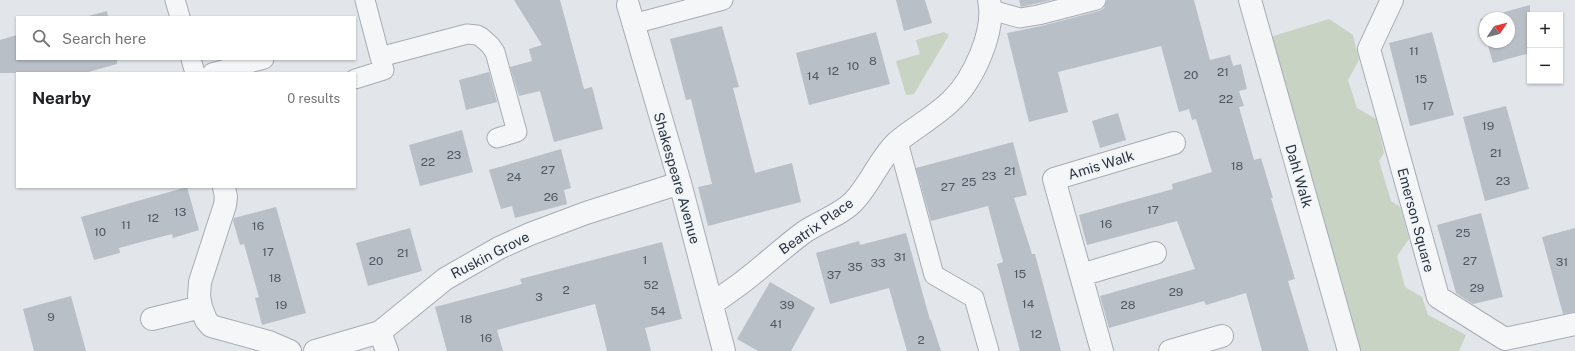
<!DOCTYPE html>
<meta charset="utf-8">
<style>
body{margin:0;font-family:"Public Sans",sans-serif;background:#f2f2f2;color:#202124}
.controls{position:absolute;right:12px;top:12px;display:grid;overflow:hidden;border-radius:0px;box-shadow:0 1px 3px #0004}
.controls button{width:36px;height:36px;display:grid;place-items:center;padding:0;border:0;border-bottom:1px solid #e0e0e0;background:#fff;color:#202124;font:20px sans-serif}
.compass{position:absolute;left:1479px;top:12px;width:36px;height:36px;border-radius:50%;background:#fff;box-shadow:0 1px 3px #0004;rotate:55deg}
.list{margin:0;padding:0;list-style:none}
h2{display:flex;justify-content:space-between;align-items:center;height:52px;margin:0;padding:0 16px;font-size:17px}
h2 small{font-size:13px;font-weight:400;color:#757577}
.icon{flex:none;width:22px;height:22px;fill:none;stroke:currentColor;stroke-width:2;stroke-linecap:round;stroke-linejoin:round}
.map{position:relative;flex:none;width:1575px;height:351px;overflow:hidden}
.search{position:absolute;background:#fff;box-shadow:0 1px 3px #0004;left:16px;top:16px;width:340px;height:44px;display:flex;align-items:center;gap:10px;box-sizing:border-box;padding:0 14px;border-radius:0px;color:#757577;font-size:15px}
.panel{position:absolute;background:#fff;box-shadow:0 1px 3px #0004;left:16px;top:72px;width:340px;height:116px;border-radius:0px}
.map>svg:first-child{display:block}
</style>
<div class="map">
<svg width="1575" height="351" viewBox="0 0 1575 351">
<rect width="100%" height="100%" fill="#e2e5ea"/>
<path fill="#c8d3c3" d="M1329 19 1353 35 1359 60 1348 80 1357 108 1376 119 1384 153 1379 161 1391 201 1400 207 1409 239 1397 256 1405 287 1422 297 1428 315 1466 335 1459 351H1357L1270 37Z
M944 32 949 35 914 94 906 95 896 61 920 54 916 40Z"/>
<path fill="#b9bfc6" d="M514 0H560L584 89 592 87 603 129 554 142 540 91 519 96 510 67 532 61 529 49 542 45Z
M896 0H925L932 23 904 31Z
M1019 0H1052L1021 7Z
M1107 0H1194L1210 60 1230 55 1233 66 1241 64 1247 89 1239 91 1244 106 1239 107 1254 160 1261 158 1273 198H1271L1295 279 1288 281 1309 351H1262L1246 293 1206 305 1204 301 1109 328 1100 296 1195 269 1177 221 1087 245 1079 215 1173 189 1172 184 1212 172 1196 119 1192 120 1189 109 1179 112 1161 46 1058 72 1068 112 1029 122 1007 33 1041 26 1099 11 1104 8Z
M1530 5V53L1493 63 1487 42H1509V18H1485V36L1480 19Z
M107 11 108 17H85Z
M722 26 739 87 733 88 755 173 792 163 801 202 708 226 698 187 712 184 691 99 686 100 670 39Z
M876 32 890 84 809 105 796 53Z
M1432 32 1454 115 1410 126 1389 43Z
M17 35V59H117V64L85 73H0V40Z
M489 72 497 102 466 110 459 80Z
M1506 106 1529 189 1485 201 1463 117Z
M1118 113 1126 140 1100 148 1092 121Z
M462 130 473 172 420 186 409 145Z
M1013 142 1027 195 1014 198 1032 254H1035L1061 351H1020L997 264 1003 262 988 206 931 221 916 168Z
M561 149 571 188 564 190 567 204 515 218 512 206 501 209 489 170Z
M187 187 199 230 173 238 172 234 145 241 119 248 120 253 94 260 81 217Z
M276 207 306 313 262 325 255 298 259 297 244 244 240 245 233 221 234 218Z
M1481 213 1503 297 1473 304 1456 293 1437 225Z
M410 228 422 271 368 286 356 243Z
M1575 228V312L1563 314 1542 237Z
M906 233 930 320H931L941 351H907L889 288 830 304 816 253 859 241 860 245Z
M662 242 682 319 645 328 651 351H607L595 304 497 330 503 351H447L435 307 522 284 520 279Z
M770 282 815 308 791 351H758L737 339Z
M71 296 86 351H34L23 309Z"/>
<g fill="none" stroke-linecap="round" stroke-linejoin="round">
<g stroke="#a7acb4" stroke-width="21">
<path id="service" d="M175 0 180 17
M365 0 380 57 467 34 477 35 481 37 490 45 495 52 517 132 497 138
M991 10 1020 18 1038 15 1096 0
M633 24 723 0
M191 59 195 73
M212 73 264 59
M355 79 384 70 380 57
M898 142 934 275 974 298 989 351"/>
</g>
<g stroke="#a7acb4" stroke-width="24">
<path id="pedestrian" d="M1250 0 1349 351"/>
</g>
<g stroke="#a7acb4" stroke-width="24">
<path id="minor" d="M1392 0 1369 49 1438 297 1505 339 1575 324
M628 5 680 183 724 351
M224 187 226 197 225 205 200 282 199 296 201 307 206 320 211 326 269 342 290 351
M1081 275 1155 253
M712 304C724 295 737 287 749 277 767 263 784 247 803 233 818 222 841 215 854 201 871 183 879 159 897 142 914 128 934 117 950 102 973 81 996 31 989 0
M152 319 201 307
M380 332 387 351
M315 351 380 332 445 279 499 248 530 234 586 213 680 183
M1102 351 1054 179 1174 143
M1170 351 1222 336"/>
</g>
<use href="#service" stroke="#f4f6f8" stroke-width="19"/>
<use href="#pedestrian" stroke="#f4f6f8" stroke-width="22"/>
<use href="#minor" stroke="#f4f6f8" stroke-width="22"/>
</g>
<g text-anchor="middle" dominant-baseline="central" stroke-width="3" stroke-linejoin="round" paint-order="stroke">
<g font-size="12" fill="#4e5762">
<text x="1414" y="51">11</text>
<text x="873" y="61">8</text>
<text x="853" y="66">10</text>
<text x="833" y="71">12</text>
<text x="1223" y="72">21</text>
<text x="1191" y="75">20</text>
<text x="813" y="76">14</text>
<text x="1421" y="79">15</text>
<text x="1226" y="99">22</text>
<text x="1428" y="106">17</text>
<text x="1488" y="126">19</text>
<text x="1496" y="153">21</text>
<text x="454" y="155">23</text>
<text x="428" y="162">22</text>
<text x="1237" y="166">18</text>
<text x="548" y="170">27</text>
<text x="1010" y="171">21</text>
<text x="989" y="176">23</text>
<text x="514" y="177">24</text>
<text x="1503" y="181">23</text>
<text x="969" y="182">25</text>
<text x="948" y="187">27</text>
<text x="551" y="197">26</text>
<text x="1153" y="210">17</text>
<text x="180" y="212">13</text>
<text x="153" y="218">12</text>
<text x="1106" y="224">16</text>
<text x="126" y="225">11</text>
<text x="258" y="226">16</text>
<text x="100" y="232">10</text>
<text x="1463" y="233">25</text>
<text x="268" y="252">17</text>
<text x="403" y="253">21</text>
<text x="900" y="257">31</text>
<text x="645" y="260">1</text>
<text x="376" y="261">20</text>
<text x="1470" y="261">27</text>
<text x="1562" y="262">31</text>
<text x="878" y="263">33</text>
<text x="855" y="267">35</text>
<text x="1020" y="274">15</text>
<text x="834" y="275">37</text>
<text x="275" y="278">18</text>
<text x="651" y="285">52</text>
<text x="1477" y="288">29</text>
<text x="566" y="290">2</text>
<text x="1176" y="292">29</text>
<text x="539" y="297">3</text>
<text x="1028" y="304">14</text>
<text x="281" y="305">19</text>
<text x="787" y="305">39</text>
<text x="1128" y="305">28</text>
<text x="658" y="311">54</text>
<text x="51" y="317">9</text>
<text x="466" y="319">18</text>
<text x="776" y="324">41</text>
<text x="1036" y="334">12</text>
<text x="486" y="338">16</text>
<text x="921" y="340">2</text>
</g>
<g font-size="14" fill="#2a3441" stroke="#f1f4f7">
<text transform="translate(1101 165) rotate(-17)">Amis Walk</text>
<text transform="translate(1299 176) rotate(74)">Dahl Walk</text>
<text transform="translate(677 178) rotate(74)">Shakespeare Avenue</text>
<text transform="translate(1416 220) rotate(75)">Emerson Square</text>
<text transform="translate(816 226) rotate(-35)">Beatrix Place</text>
<text transform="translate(490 255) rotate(-27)">Ruskin Grove</text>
</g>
</g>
</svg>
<div class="controls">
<button>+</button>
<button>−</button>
</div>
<svg class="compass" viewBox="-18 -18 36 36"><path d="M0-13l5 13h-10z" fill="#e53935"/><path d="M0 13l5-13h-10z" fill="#757577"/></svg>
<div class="search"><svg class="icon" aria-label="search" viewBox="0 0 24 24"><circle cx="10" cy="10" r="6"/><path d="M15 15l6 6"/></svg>Search here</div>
<section class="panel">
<h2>Nearby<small>0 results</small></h2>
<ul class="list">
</ul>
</section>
</div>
